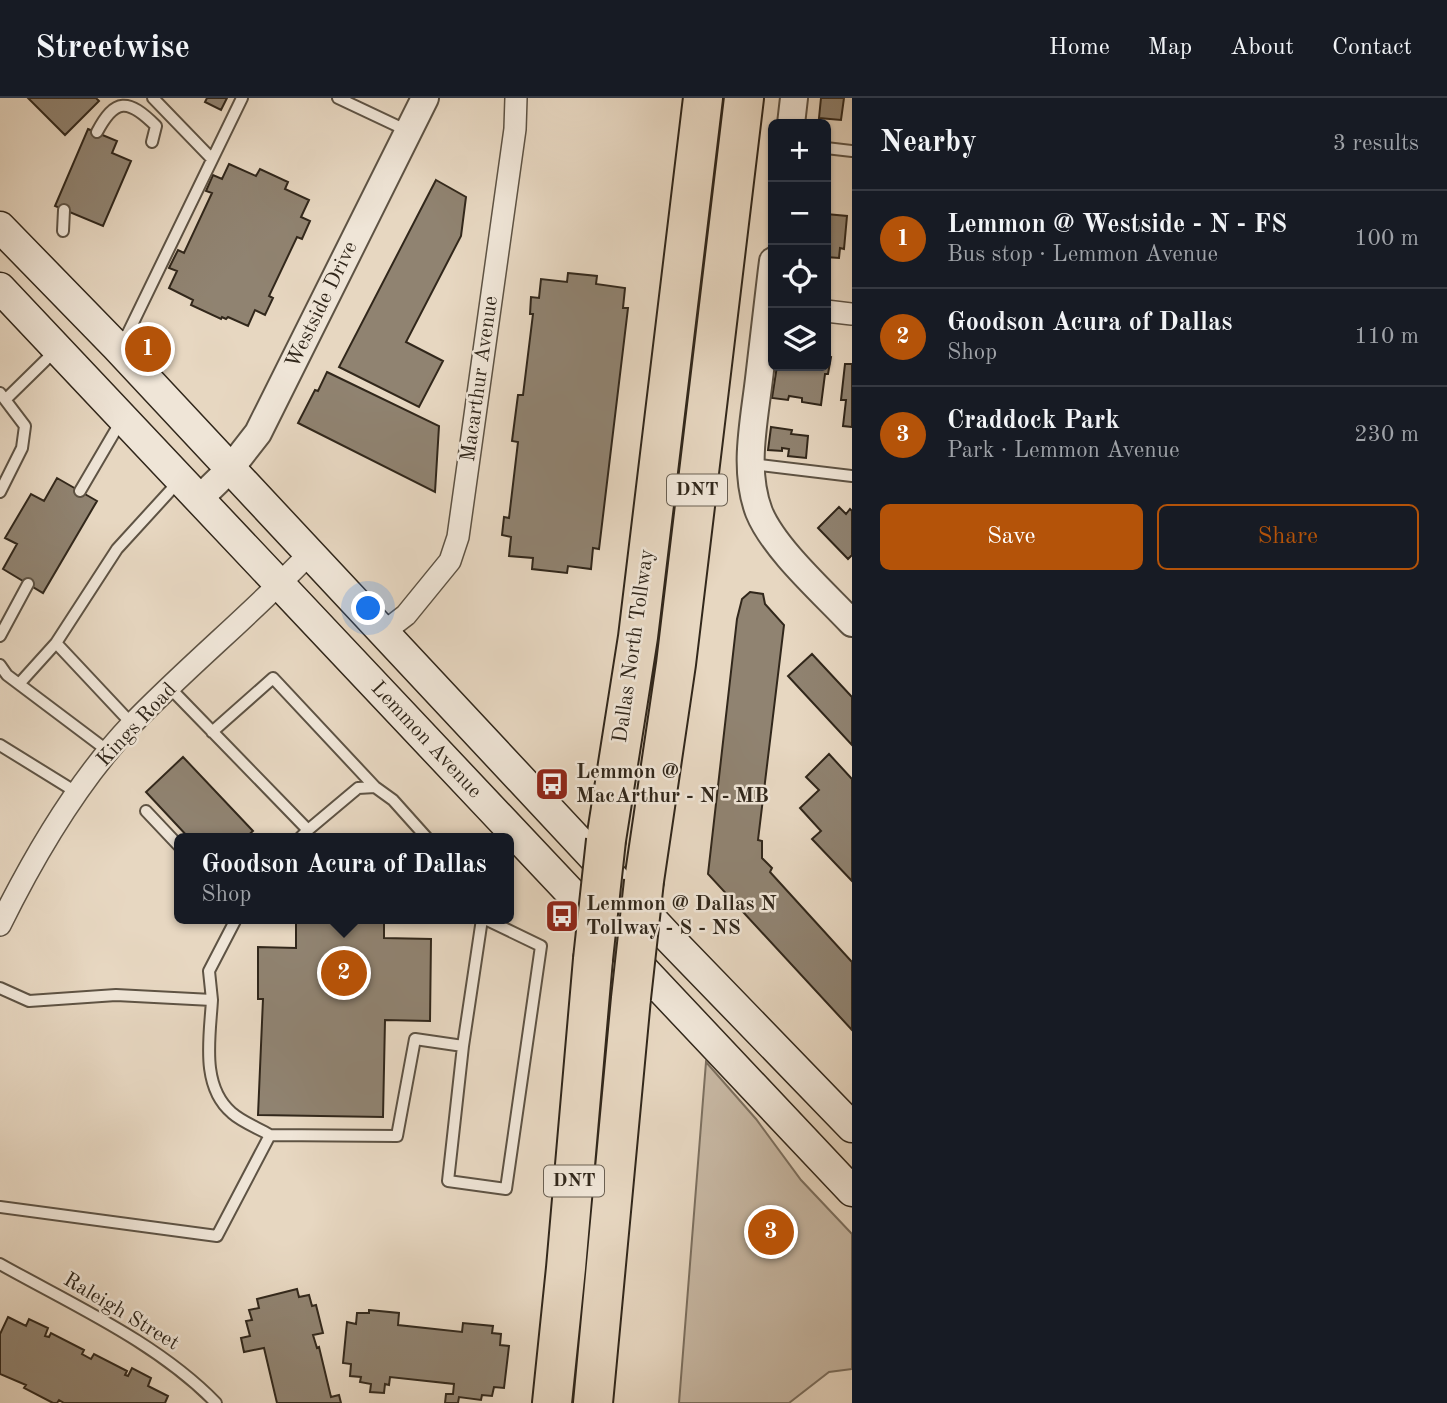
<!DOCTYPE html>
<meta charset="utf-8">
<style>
body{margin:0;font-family:"Old Standard TT",serif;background:#242831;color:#f1f3f6}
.controls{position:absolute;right:21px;top:21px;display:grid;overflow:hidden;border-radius:10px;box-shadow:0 2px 5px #0004}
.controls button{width:63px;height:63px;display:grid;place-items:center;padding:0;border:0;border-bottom:2px solid #363941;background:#171b24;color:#f1f3f6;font:35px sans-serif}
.you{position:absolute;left:369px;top:511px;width:24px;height:24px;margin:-18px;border:5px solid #fff;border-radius:50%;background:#1a73e8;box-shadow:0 0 0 10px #1a73e833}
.badge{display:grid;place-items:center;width:46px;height:46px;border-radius:50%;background:#b45309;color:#fff;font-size:23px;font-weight:700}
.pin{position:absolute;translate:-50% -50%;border:4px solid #fff;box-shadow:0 2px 7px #0006}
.popup{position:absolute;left:174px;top:735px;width:340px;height:91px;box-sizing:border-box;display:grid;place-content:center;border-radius:10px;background:#171b24;filter:drop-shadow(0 2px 5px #0005);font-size:23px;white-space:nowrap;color:#9ea1a6}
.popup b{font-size:26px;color:#f1f3f6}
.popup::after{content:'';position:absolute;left:50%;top:100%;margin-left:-14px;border:14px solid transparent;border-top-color:#171b24}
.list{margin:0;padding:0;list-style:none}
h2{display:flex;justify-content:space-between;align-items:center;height:91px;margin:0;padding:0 28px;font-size:30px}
h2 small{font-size:23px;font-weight:400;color:#9ea1a6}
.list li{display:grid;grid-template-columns:46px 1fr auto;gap:21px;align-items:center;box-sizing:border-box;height:98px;padding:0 28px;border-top:2px solid #363941}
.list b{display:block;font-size:26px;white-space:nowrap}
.list p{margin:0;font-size:23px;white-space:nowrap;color:#9ea1a6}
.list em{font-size:23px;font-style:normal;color:#9ea1a6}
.actions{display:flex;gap:14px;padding:21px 28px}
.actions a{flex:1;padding:16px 0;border:2px solid #b45309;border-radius:10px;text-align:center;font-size:24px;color:#b45309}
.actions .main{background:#b45309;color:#fff}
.icon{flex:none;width:38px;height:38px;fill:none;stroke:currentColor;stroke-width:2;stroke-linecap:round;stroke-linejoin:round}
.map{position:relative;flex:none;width:852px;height:1305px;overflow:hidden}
header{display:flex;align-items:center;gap:42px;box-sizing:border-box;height:98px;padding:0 35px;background:#171b24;border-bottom:2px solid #363941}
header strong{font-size:33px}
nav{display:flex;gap:38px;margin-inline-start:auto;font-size:24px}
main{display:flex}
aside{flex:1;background:#171b24}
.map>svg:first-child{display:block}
</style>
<header>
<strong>Streetwise</strong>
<nav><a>Home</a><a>Map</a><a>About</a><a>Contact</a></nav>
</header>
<main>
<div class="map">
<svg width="852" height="1305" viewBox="0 0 852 1305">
<rect width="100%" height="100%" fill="#e7d7c1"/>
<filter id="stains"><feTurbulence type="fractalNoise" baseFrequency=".00286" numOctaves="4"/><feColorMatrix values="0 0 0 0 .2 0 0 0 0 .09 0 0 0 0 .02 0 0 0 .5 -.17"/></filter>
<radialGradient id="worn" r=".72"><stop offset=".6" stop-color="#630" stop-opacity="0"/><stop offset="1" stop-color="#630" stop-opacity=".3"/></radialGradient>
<path fill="#c8b9a5" stroke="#7c7060" stroke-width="2" d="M706 964 756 1021 801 1082 852 1136V1271L829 1274 789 1305H679Z"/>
<path fill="#908371" stroke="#31271b" stroke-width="2" d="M28 0H96L99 3 65 37Z
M207 0H227L221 12 205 4Z
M821 0H844L841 22 819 20Z
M88 31 117 43 112 55 131 63 103 128 55 108Z
M229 66 256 78 260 71 288 84 285 91 309 102 301 119 310 123 302 141 297 139 269 198 273 200 265 217 255 212 248 228 228 219 226 221 222 219 221 221 191 207 193 202 169 190 177 173 169 170 178 152 184 155 212 95 206 93 213 77 222 81Z
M436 82 466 99 461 138 406 244 443 263 419 309 339 269Z
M826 116 847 118 844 151 840 150 839 160 826 159Z
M568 175 597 178 596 186 625 190 623 210H628L599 451 593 450 591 471 568 468 567 475 532 471 533 460 509 458 511 439 502 437 504 419 509 420 518 344 512 343 518 297H523L533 216H530L531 199 539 200 541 181 567 184Z
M826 258 831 259 828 276H825L821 307 802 304V300L789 298 788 302 772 300 777 268H826Z
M845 266H852V329L843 328 846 302H841Z
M327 274 439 328 435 394 298 325 315 292 318 293Z
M771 329 792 332 791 336 808 338 806 360 788 358 789 351 782 350V353L768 352Z
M57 380 97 403 43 495 3 471 17 446 5 440 31 396 44 403Z
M839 409 846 416 850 411 852 413V457L848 461 818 430Z
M750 494 763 496 765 506 784 527 758 742 762 743V760L772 770 770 774 852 864V932L708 776 737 521 742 501Z
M812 556 852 599V647L788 578Z
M829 656 852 681V783L812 741 821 733 800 710 819 692 806 679Z
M183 659 253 733 245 740H189L146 694Z
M296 821H384V840L431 841 430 923 385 922 383 1019 258 1017 263 901H258V849L296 850Z
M297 1191 299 1199 309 1197 312 1208 316 1207 323 1235 313 1237 317 1250 319 1249 331 1299 339 1297 341 1305H277L264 1250 244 1254 241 1240 250 1238 246 1223 252 1222 249 1212 259 1210 257 1201Z
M369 1212 399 1215 398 1227 462 1234 463 1225 493 1228 492 1235 501 1236 500 1247 509 1248 504 1290 494 1289 492 1298 482 1297 481 1302 459 1299 458 1305H445L446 1296H453L454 1286 390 1279 389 1287 385 1286 384 1295 370 1294 371 1286 360 1284 361 1279 350 1278 351 1266 343 1265 347 1224 356 1226 357 1215H369Z
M8 1219 26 1228 29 1221 48 1230 45 1238 49 1239 51 1235 84 1252 82 1256 91 1261 94 1256 127 1273 125 1277 128 1278 132 1270 151 1280 148 1288 168 1298 165 1305H64L59 1302 57 1305H53L24 1290 26 1287 0 1276V1236Z"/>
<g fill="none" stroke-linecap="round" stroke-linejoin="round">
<g stroke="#5e5344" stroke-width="14">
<path id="service" d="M153 0 212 61
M338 0 408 33
M97 34C115 0 128 0 156 28L152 44
M826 50 852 53
M63 133 64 112
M118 246 128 235 242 0
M0 295 25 328 22 350 0 394
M6 301 56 252
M751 366 852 378
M80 393 121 323
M0 538 28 486
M0 567 7 577 108 653
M19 586 56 545
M170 590 308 732 300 740
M132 626 56 545 117 451 180 382
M212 634 273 580 375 689
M0 647 76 694
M146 713 180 749
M308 732 358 690 375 689 393 702 427 740
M482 821 463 948 448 1083 506 1091 541 848 485 821
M0 890 29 903 116 897 212 902C210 938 200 988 232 1015 242 1024 258 1030 270 1037L217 1138 0 1109
M212 902 209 873 236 821
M270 1037 397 1038 415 941 463 948
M0 1166C73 1207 158 1245 216 1305"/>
</g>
<g stroke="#5e5344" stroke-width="24">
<path id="minor" d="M826 213 852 216
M384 534 406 517 450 463 458 439 515 31 516 0
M0 827C35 756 77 684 132 626 189 567 253 515 310 455"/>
</g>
<g stroke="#5e5344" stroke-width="30">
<path id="tertiary" d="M791 26 794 0
M773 163C768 202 764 241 759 281 754 324 743 372 759 414 774 451 824 495 852 525
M199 401 230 371 258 335 425 0"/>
</g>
<g stroke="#31271b" stroke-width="33">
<path id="secondary" d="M0 129 116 248 669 840 852 1029
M0 190 852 1093"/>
</g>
<g stroke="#31271b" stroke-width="42">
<path id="motorway" d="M606 742 638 539 703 0
M644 783 676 566 744 0
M552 1305 566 1170 593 861
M593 1305 631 900"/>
</g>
<use href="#service" stroke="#efe5d7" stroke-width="10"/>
<use href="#minor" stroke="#efe5d7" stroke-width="21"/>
<use href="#tertiary" stroke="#efe5d7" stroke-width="26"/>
<use href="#secondary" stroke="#efe5d7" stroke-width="30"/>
<use href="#motorway" stroke="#e7d7c1" stroke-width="38"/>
<g stroke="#31271b" stroke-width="42" stroke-linecap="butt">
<path id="motorway-bridge" d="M593 861 606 742
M631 900 644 783"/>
</g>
<use href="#motorway-bridge" stroke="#e7d7c1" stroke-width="38"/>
</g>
<defs>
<g id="bus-square" transform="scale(1.75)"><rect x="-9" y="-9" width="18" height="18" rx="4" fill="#8f2418" stroke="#efe5d7"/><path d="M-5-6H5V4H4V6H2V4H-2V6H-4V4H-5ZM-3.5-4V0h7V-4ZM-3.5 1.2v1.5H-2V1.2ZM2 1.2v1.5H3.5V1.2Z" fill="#fff"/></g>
</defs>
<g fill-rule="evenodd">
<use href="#bus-square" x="552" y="686"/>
<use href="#bus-square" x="562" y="818"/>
</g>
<g text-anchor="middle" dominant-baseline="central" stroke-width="5" stroke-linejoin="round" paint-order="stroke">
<g fill="#efe5d7" stroke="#6a6053" stroke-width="2">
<rect x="667" y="376.5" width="60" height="31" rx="5"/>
<rect x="544" y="1067.5" width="60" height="31" rx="5"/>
</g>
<g font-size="19" font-weight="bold" fill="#31271b">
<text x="697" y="392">DNT</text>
<text x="574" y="1083">DNT</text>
</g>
<g font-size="21" fill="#31271b" stroke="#efe5d7">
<text transform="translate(322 207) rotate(-64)">Westside Drive</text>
<text transform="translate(480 281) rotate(-82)">Macarthur Avenue</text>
<text transform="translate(634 548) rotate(-82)">Dallas North Tollway</text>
<text transform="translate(137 627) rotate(-47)">Kings Road</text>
<text transform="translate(426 642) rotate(47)">Lemmon Avenue</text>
<text transform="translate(121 1214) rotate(31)">Raleigh Street</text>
</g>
<g font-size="21" font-weight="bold" fill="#31271b" stroke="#efe5d7" text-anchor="start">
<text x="576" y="674">Lemmon @<tspan x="576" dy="24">MacArthur - N - MB</tspan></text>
<text x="586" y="806">Lemmon @ Dallas N<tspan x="586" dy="24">Tollway - S - NS</tspan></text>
</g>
</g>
<rect width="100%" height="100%" filter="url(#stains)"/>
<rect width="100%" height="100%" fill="url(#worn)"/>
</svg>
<div class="controls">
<button>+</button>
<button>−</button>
<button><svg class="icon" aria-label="locate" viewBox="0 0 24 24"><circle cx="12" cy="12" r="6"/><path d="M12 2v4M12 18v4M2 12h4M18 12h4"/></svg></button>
<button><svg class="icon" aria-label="layers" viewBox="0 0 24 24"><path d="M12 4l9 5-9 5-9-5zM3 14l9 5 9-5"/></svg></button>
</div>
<div class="you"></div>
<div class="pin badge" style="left:148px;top:251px">1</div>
<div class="pin badge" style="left:344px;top:875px">2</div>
<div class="popup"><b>Goodson Acura of Dallas</b>Shop</div>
<div class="pin badge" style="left:771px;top:1134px">3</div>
</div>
<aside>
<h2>Nearby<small>3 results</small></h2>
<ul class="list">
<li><span class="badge">1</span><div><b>Lemmon @ Westside - N - FS</b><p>Bus stop · Lemmon Avenue</p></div><em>100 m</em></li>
<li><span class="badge">2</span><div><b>Goodson Acura of Dallas</b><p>Shop</p></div><em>110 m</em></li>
<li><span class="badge">3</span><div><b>Craddock Park</b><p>Park · Lemmon Avenue</p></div><em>230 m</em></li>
</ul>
<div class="actions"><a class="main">Save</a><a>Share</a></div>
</aside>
</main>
